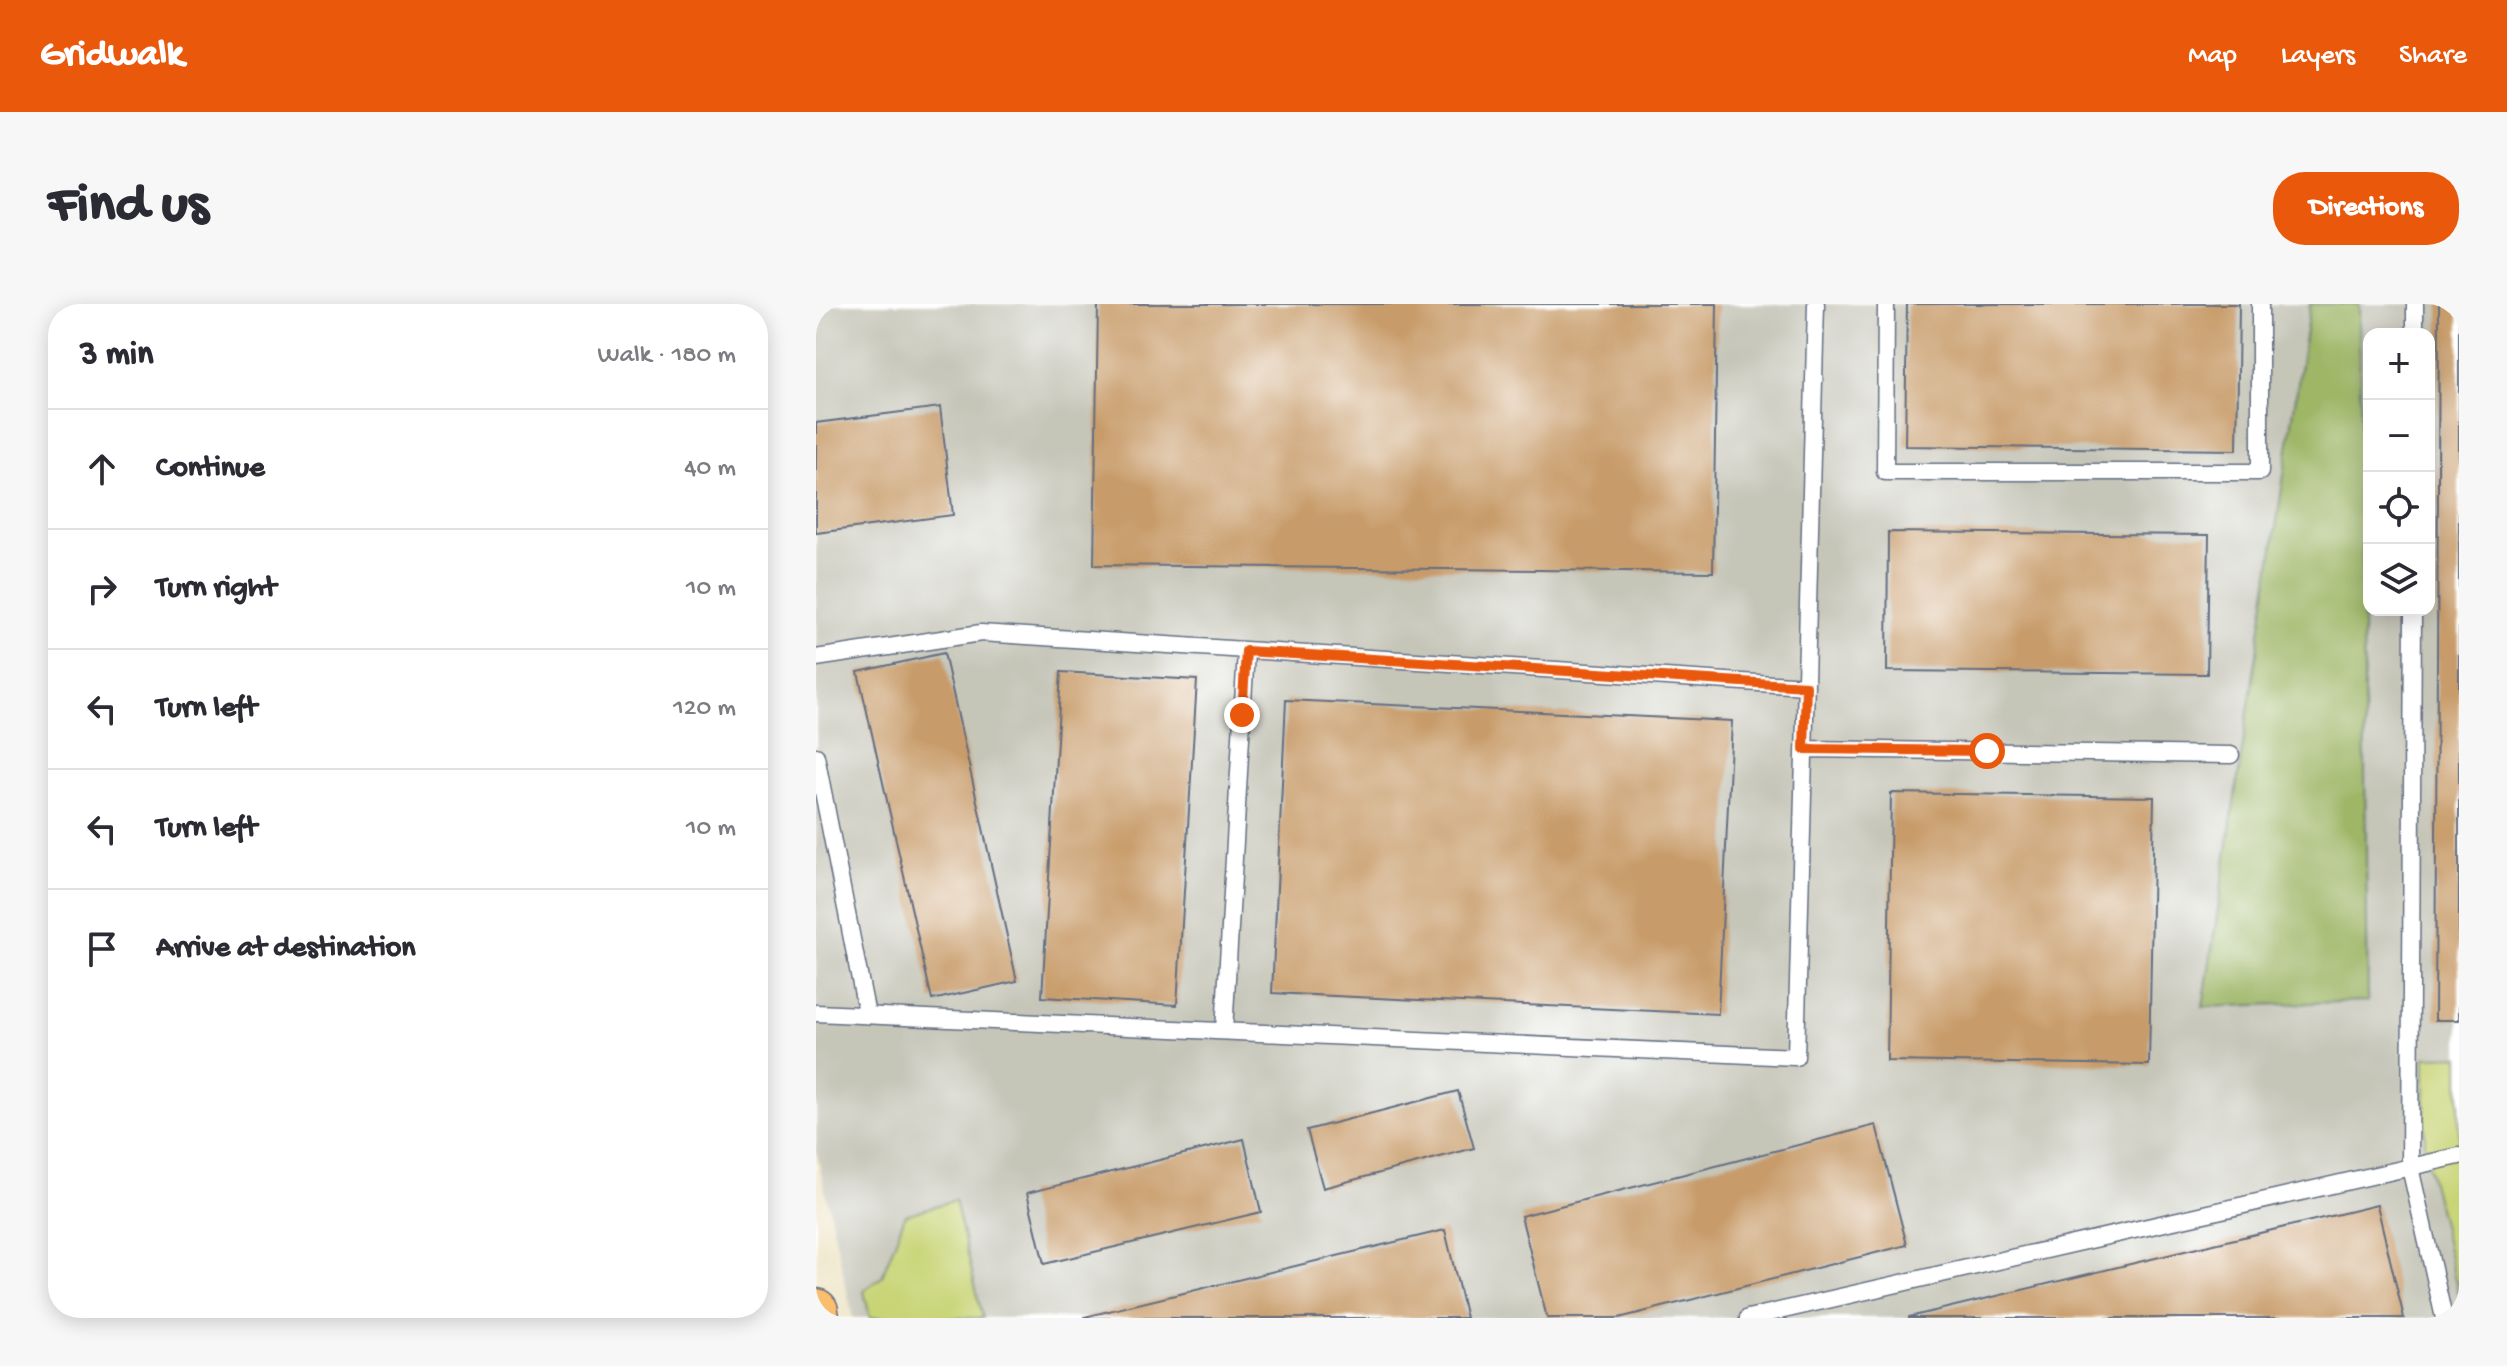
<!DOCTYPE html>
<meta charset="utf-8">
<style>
body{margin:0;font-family:"Gochi Hand",sans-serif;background:#f7f7f7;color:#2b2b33}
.controls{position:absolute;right:24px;top:24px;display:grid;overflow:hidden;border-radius:16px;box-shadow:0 4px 20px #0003}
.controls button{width:72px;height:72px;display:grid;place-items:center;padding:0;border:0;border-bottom:2px solid #e1e1e2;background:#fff;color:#2b2b33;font:40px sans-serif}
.stop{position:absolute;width:24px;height:24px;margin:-18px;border:6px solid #ea580c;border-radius:50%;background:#fff}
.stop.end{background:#ea580c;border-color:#fff;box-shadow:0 2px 8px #0008}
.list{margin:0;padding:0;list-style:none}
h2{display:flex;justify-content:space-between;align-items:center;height:104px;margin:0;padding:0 32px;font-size:34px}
h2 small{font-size:26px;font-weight:400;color:#7c7c81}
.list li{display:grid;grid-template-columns:52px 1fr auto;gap:24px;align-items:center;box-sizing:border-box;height:120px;padding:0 32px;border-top:2px solid #e1e1e2}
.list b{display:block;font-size:30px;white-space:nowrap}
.list em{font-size:26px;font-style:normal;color:#7c7c81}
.icon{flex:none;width:44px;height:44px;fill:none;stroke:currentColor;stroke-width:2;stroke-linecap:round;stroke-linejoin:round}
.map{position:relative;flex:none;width:1643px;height:1014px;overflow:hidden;border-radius:32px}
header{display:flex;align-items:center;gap:48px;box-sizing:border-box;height:112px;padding:0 40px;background:#ea580c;color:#fff}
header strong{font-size:38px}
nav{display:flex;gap:44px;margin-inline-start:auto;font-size:28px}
.intro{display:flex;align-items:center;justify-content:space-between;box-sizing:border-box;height:192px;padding:0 48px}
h1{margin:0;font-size:56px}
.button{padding:20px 36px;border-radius:32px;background:#ea580c;color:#fff;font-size:28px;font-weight:700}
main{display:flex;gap:48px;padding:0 48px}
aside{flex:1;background:#fff;border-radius:32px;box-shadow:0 4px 20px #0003}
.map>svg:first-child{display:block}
</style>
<header>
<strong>Gridwalk</strong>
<nav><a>Map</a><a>Layers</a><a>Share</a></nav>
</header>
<div class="intro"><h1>Find us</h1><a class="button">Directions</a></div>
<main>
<aside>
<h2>3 min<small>Walk · 180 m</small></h2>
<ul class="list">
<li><svg class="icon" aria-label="ahead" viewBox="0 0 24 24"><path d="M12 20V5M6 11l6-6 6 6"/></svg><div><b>Continue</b></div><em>40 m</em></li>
<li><svg class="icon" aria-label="right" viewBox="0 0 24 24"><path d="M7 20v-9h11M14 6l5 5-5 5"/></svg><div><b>Turn right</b></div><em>10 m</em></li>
<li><svg class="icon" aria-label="left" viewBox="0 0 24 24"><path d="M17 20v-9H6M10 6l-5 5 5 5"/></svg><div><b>Turn left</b></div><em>120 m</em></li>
<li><svg class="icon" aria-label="left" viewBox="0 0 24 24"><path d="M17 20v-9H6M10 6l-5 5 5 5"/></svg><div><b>Turn left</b></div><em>10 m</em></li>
<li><svg class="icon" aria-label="arrive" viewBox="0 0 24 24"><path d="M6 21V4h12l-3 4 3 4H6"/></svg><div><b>Arrive at destination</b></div></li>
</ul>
</aside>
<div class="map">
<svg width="1643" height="1014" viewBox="0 0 1643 1014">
<rect width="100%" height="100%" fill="#fff"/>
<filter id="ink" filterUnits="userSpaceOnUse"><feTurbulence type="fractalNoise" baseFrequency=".0125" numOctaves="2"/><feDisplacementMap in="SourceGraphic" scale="16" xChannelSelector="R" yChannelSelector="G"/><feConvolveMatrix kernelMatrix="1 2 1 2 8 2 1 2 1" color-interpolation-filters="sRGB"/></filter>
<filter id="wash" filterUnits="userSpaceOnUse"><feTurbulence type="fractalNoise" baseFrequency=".006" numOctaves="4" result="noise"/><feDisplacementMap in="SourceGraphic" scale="32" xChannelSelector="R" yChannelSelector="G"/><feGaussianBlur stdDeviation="1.8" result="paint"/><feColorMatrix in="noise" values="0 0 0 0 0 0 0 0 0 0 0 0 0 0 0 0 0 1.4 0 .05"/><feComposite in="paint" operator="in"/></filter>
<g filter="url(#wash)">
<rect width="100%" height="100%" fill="#ece2c1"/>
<path fill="#c5c5b8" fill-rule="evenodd" d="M0 0H1643V1014H37L0 845ZM1553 30H1613V306H1553Z"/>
<path fill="#c8d475" stroke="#72826a" stroke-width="2" d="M1643 752V992L1609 848V753Z
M139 896 167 1014H54L48 987 66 973 89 911Z"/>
<path fill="#9eb666" stroke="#5c7262" stroke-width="2" d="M1494 0H1543L1552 697 1387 703Z"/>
<g id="blocks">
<path fill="#c89c6b" d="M282 0H901L897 268 278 261Z
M1091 0H1423L1421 146 1089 142Z
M1623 0H1643V716H1619Z
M124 103 137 211 0 229V119Z
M1072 228 1393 231 1391 370 1071 367Z
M128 349 201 677 116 696 42 368Z
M245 368 381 376 361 701 226 693Z
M470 396 916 417 902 710 456 689Z
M1075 489 1338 493 1333 761 1071 757Z
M642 787 658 844 507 884 491 826Z
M1060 821 1091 941 803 1014H731L705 912Z
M428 835 445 908 228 960 211 889Z
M1561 901 1588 1014H1093V1013Z
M629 926 650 1014H268V1013Z"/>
</g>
</g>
<g filter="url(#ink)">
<use href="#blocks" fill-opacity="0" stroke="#646e81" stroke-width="2"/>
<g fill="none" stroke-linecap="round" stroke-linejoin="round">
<g stroke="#646e81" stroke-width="19">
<path id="lane" d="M1070 0 1069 168H1444V0
M1599 30V0
M1597 306 1594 863 1628 1014
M0 354 165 329 990 382
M988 445 1415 451
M0 452 51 711
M0 709 980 753 1000 0
M408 727 430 347
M932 1014 1643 852"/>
</g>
<g stroke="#646e81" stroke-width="47">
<path id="highway" d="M0 1007 1 1014"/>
</g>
<use href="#lane" stroke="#fff" stroke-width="16"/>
<use href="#highway" stroke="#fabe6e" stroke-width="44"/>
</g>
</g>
<g fill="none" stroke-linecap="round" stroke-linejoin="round" filter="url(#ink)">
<path stroke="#ea580c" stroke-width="10" d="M426 411 430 347 990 382 988 445 1171 447"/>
</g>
</svg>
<div class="controls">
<button>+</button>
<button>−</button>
<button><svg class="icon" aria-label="locate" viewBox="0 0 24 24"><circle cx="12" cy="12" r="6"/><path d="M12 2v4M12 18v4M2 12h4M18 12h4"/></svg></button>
<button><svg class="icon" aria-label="layers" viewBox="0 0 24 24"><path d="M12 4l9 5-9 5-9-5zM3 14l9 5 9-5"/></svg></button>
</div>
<div class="stop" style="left:1171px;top:447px"></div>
<div class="stop end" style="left:426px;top:411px"></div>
</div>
</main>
